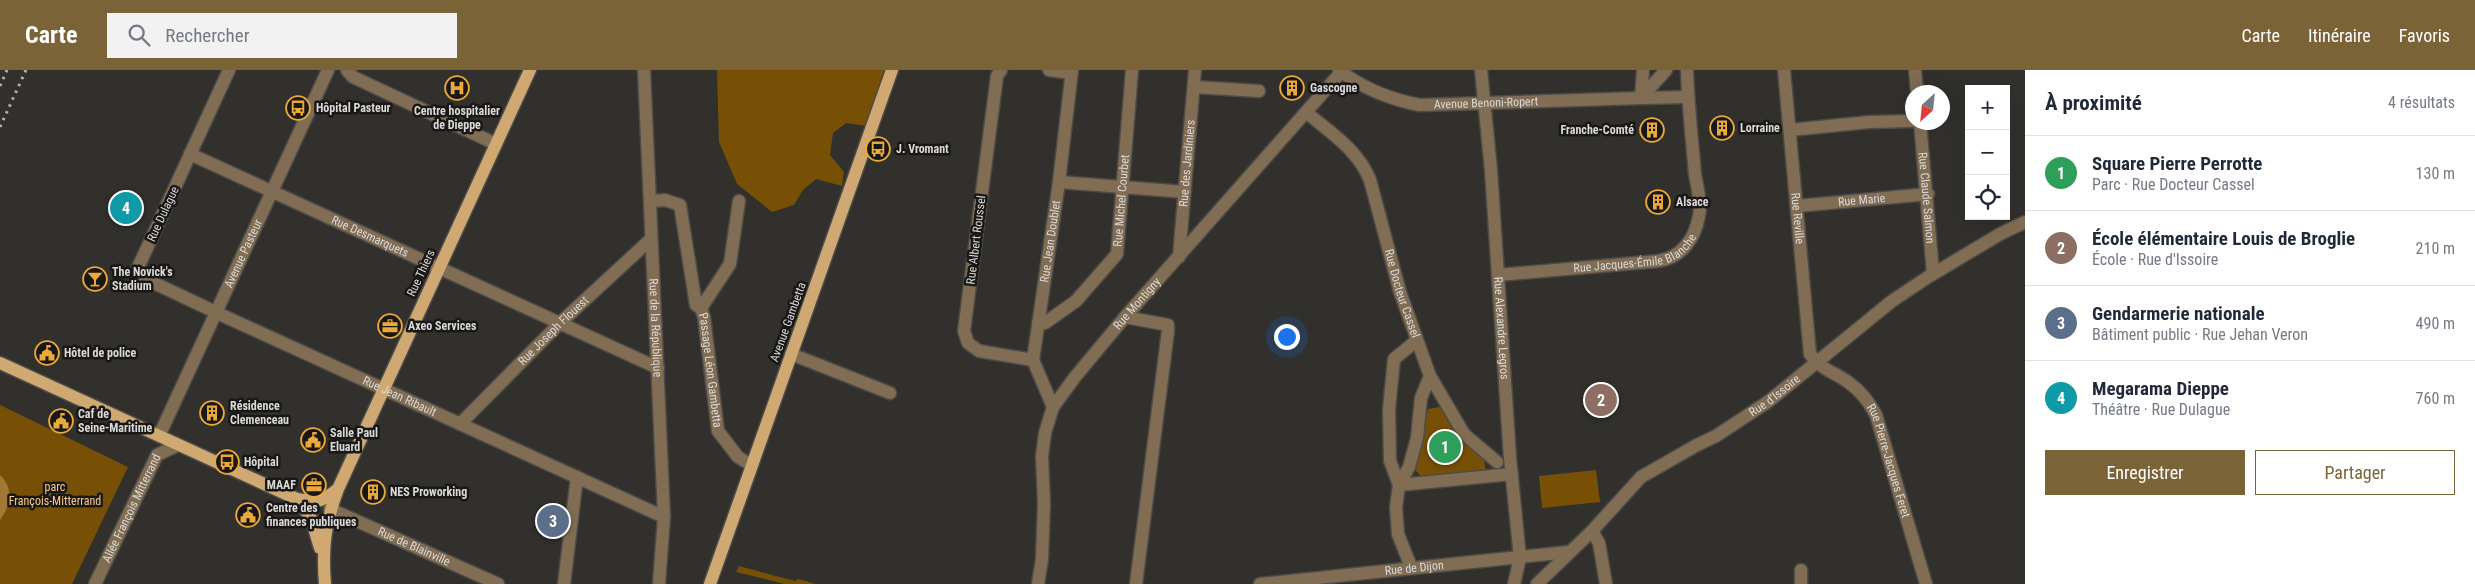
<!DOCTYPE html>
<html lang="fr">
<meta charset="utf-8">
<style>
body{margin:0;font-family:"Roboto Condensed",sans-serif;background:#f2f2f3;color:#1f2937}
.controls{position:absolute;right:15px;top:15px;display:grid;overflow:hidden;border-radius:0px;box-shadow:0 5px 20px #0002}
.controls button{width:45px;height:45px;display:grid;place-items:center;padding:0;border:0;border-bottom:1px solid #e0e1e3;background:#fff;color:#1f2937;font:25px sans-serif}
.compass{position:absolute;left:1905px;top:15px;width:45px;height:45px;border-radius:50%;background:#fff;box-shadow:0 5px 20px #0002;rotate:207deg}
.you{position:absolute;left:1286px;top:266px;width:18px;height:18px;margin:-12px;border:4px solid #fff;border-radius:50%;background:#1a73e8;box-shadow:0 0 0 8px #1a73e833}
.badge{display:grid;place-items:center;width:32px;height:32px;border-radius:50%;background:#7b6338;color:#fff;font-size:16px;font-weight:700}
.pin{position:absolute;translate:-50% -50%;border:2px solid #fff;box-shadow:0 1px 5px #0006}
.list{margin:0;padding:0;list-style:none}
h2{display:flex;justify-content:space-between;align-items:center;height:65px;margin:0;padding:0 20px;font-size:21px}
h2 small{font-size:16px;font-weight:400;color:#747a83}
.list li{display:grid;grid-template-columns:32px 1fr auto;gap:15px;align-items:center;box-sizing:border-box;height:75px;padding:0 20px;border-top:1px solid #e0e1e3}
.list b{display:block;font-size:19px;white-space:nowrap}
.list p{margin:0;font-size:16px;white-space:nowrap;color:#747a83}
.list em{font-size:16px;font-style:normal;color:#747a83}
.actions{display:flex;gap:10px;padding:15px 20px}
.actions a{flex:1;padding:11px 0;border:1px solid #7b6338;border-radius:0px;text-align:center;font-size:18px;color:#7b6338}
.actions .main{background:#7b6338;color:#fff}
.icon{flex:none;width:28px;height:28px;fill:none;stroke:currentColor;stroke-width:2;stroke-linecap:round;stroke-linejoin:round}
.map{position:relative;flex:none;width:2025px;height:514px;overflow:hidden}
header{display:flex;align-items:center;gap:30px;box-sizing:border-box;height:70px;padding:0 25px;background:#7b6338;color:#fff}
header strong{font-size:24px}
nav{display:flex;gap:28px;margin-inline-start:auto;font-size:18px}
.search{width:350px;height:45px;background:#f2f2f3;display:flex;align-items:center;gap:12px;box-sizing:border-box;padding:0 18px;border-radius:0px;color:#747a83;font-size:19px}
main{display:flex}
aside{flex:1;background:#fff}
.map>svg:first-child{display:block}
</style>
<header>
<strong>Carte</strong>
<div class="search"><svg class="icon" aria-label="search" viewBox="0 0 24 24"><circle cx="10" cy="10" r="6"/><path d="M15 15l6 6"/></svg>Rechercher</div>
<nav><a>Carte</a><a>Itinéraire</a><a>Favoris</a></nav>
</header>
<main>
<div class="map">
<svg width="2025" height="514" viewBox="0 0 2025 514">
<rect width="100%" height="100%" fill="#31302d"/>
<path fill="#775005" d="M717 0H884L867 56 846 53 833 63 830 85 844 102 842 116 816 109 803 120 794 135 772 142 737 114 719 72Z
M0 335 128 397 72 514H0Z
M1440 337 1457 364 1484 390 1486 401 1422 407 1414 399 1428 339Z
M1596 400 1600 432 1542 438 1539 406Z
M739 496 795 511 798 509 816 514H785L736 502Z"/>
<path fill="#a37834" d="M0 405C14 419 11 434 0 450Z"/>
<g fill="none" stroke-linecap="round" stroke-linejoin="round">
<g stroke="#4c4b48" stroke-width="15">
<g id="minor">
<path id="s1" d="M229 0 135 204 228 248 664 447"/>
<path d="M347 0 353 7 496 74"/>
<path id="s2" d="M644 0 664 447 659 514"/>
<path d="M1001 0 997 6 964 261 968 273 979 281 1033 290"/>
<path d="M1049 0 1071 3"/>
<path id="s3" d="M1339 0C1362 18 1392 30 1420 35L1641 28 1666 0"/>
<path id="s4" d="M1481 0 1491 100 1510 388 1520 488 1514 514"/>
<path d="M1643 0 1641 28 1688 27"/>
<path id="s5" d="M1784 0 1810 284C1820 299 1834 302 1848 312 1861 321 1868 331 1876 345L1926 514"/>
<path d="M1915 0 1917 22"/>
<path d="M1194 17 1259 21"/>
<path id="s6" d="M1307 43C1331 63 1358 80 1370 110L1400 222 1430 306 1464 364 1497 392"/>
<path id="s7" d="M1920 52 1933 203"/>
<path d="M1790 60 1869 52 1912 51"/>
<path id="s8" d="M190 84 658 298"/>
<path d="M1059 112 1185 122"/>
<path id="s9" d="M651 131 665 130 680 135 696 235 701 238 704 247 718 361 738 387 746 392 753 393"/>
<path id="s10" d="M1797 136 1928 124"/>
<path id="s11" d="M1179 187 1195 0"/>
<path id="s12" d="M1498 205 1658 191C1681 188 1695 169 1699 146 1702 134 1697 117 1695 104 1692 69 1688 35 1687 0"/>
<path d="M701 238 730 194 739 131"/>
<path d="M1125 247 1168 255V261L1136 514"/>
<path id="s13" d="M1038 253H1045L1076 231 1117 184 1132 0"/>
<path d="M791 284 890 323"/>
<path id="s14" d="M1053 337 1033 290 1059 112 1072 0"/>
<path id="s15" d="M460 354 560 253 651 169"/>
<path id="s16" d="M159 366 328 0"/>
<path d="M1399 415 1409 397 1417 368 1421 328 1430 306"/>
<path d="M1399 415 1512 404"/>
<path id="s17" d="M330 439 498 514"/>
<path d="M1592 461 1599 473 1606 514"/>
<path d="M1411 497 1398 464 1396 437 1399 415 1390 391 1389 339 1394 289 1416 271"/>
<path d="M1801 500V514"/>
<path id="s18" d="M95 514 157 385 178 375"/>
<path d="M564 514 577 407"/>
<path id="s19" d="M1038 514 1042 489 1044 434 1042 386 1045 363 1053 337 1075 307 1125 247 1343 0"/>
<path id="s20" d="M1260 514 1568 482"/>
<path id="s21" d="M1537 514 1592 461 1641 407 1697 375 1716 366 1769 331 1892 231 1928 207 2000 164 2025 152"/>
</g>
</g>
<g stroke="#4c4b48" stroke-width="15">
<path id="major" d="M0 293 297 429 311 448 320 478
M297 429C317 433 322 432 338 419
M325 514C322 477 325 454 338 419L530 0
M710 514 892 0"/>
</g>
<use href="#minor" stroke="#806d53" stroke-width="12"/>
<use href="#major" stroke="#d0a972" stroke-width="12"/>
<path stroke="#b2b1ae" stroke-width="3" stroke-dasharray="2.5 5" stroke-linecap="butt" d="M0 16 7 0
M0 57 26 0"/>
</g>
<defs>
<g id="hospital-ring" transform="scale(1.25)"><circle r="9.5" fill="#191817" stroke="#eba93a" stroke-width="1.5"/><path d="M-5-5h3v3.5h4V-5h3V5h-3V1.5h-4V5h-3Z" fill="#eba93a"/></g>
<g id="building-ring" transform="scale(1.25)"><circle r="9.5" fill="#191817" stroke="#eba93a" stroke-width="1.5"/><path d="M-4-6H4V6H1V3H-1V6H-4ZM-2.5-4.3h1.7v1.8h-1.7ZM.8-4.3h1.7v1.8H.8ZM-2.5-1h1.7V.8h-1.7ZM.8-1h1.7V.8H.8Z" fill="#eba93a"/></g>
<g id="bus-ring" transform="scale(1.25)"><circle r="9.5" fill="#191817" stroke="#eba93a" stroke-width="1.5"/><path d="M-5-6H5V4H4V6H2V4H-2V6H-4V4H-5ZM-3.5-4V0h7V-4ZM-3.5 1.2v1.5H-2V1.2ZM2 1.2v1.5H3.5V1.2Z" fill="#eba93a"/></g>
<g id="bar-ring" transform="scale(1.25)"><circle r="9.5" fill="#191817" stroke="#eba93a" stroke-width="1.5"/><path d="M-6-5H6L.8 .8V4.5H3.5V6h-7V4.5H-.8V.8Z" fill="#eba93a"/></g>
<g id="office-ring" transform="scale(1.25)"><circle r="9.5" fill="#191817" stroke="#eba93a" stroke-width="1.5"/><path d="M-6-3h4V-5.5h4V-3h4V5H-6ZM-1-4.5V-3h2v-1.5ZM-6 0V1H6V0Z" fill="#eba93a"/></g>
<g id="civic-ring" transform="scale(1.25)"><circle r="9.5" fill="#191817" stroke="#eba93a" stroke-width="1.5"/><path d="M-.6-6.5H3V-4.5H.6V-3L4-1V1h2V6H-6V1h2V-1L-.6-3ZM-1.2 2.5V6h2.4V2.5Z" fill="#eba93a"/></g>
</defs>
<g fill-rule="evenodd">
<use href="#hospital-ring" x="457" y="18"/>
<use href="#building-ring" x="1292" y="18"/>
<use href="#bus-ring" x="298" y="38"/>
<use href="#building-ring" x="1722" y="58"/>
<use href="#building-ring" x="1652" y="60"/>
<use href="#bus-ring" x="878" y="79"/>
<use href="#building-ring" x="1658" y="132"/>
<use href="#bar-ring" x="95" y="209"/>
<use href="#office-ring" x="390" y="256"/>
<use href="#civic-ring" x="47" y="283"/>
<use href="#building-ring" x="212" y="343"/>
<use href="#civic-ring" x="61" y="351"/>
<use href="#civic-ring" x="313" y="370"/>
<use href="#bus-ring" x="227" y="392"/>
<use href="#office-ring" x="314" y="415"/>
<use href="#building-ring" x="373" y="422"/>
<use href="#civic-ring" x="248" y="445"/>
</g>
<g text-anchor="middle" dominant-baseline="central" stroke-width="5" stroke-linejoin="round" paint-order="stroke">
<g font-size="12" font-weight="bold" fill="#dad9d7" stroke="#191817" text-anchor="start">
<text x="1310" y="18">Gascogne</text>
<text x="316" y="38">Hôpital Pasteur</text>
<text x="457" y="41" text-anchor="middle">Centre hospitalier<tspan x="457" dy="14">de Dieppe</tspan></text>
<text x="1740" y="58">Lorraine</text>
<text x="1634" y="60" text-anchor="end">Franche-Comté</text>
<text x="896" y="79">J. Vromant</text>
<text x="1676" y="132">Alsace</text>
<text x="112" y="202">The Novick's<tspan x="112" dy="14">Stadium</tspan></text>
<text x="408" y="256">Axeo Services</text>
<text x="64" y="283">Hôtel de police</text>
<text x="230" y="336">Résidence<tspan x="230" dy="14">Clemenceau</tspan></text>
<text x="78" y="344">Caf de<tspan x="78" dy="14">Seine-Maritime</tspan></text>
<text x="330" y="363">Salle Paul<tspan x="330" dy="14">Eluard</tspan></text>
<text x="244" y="392">Hôpital</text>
<text x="296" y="415" text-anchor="end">MAAF</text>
<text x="390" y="422">NES Proworking</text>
<text x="266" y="438">Centre des<tspan x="266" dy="14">finances publiques</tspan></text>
</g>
<g font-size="12" fill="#dad9d7" stroke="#191817">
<text stroke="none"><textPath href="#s3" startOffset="155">Avenue Benoni-Ropert</textPath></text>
<text stroke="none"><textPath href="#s11" startOffset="94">Rue des Jardiniers</textPath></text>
<text stroke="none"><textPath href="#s7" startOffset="76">Rue Claude Salmon</textPath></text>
<text stroke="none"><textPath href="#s10" startOffset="65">Rue Marie</textPath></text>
<text stroke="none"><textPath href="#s13" startOffset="161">Rue Michel Courbet</textPath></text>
<text transform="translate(163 144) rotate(-65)">Rue Dulague</text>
<text stroke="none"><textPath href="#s5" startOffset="149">Rue Reville</textPath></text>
<text stroke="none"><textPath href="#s8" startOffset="198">Rue Desmarquets</textPath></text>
<text transform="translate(976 170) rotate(-83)">Rue Albert Roussel</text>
<text stroke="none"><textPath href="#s14" startOffset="171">Rue Jean Doublet</textPath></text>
<text stroke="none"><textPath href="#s12" startOffset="141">Rue Jacques-Émile Blanche</textPath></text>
<text stroke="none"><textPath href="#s16" startOffset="201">Avenue Pasteur</textPath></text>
<text transform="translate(421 203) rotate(-65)">Rue Thiers</text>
<text stroke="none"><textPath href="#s6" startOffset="211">Rue Docteur Cassel</textPath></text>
<text stroke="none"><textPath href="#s19" startOffset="312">Rue Montigny</textPath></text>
<text transform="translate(788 252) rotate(-70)">Avenue Gambetta</text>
<text stroke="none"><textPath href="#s2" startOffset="258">Rue de la République</textPath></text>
<text stroke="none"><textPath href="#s4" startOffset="259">Rue Alexandre Legros</textPath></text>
<text stroke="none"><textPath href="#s15" startOffset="132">Rue Joseph Flouest</textPath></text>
<text stroke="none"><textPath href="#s9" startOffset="200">Passage Léon Gambetta</textPath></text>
<text stroke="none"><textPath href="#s21" startOffset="306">Rue d'Issoire</textPath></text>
<text stroke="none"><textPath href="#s1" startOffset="516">Rue Jean Ribault</textPath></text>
<text stroke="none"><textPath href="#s5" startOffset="424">Rue Pierre-Jacques Feret</textPath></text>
<text stroke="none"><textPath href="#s18" startOffset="84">Allée François Mitterrand</textPath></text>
<text stroke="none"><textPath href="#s17" startOffset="92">Rue de Blainville</textPath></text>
<text stroke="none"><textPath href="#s20" startOffset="155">Rue de Dijon</textPath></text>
</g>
<g font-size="12" fill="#fccc86" stroke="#191817">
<text x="55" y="417">parc<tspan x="55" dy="14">François-Mitterrand</tspan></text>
</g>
</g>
</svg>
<div class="controls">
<button>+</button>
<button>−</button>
<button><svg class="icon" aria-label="locate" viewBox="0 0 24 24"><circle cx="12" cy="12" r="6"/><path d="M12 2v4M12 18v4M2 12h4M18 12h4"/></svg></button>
</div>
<svg class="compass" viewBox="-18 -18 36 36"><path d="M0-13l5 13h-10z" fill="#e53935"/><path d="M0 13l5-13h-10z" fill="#747a83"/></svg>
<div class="you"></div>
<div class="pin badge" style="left:1445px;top:377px;background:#2e9e5b">1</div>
<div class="pin badge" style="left:1601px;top:330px;background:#8d6e63">2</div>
<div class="pin badge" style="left:553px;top:451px;background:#5c6f8a">3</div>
<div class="pin badge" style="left:126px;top:138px;background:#0f9aa8">4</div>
</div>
<aside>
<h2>À proximité<small>4 résultats</small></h2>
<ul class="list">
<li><span class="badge" style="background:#2e9e5b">1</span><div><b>Square Pierre Perrotte</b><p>Parc · Rue Docteur Cassel</p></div><em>130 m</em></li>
<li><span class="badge" style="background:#8d6e63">2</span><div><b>École élémentaire Louis de Broglie</b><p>École · Rue d'Issoire</p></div><em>210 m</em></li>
<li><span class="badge" style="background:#5c6f8a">3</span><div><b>Gendarmerie nationale</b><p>Bâtiment public · Rue Jehan Veron</p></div><em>490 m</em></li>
<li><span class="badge" style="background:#0f9aa8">4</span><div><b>Megarama Dieppe</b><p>Théâtre · Rue Dulague</p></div><em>760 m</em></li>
</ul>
<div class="actions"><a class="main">Enregistrer</a><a>Partager</a></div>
</aside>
</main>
